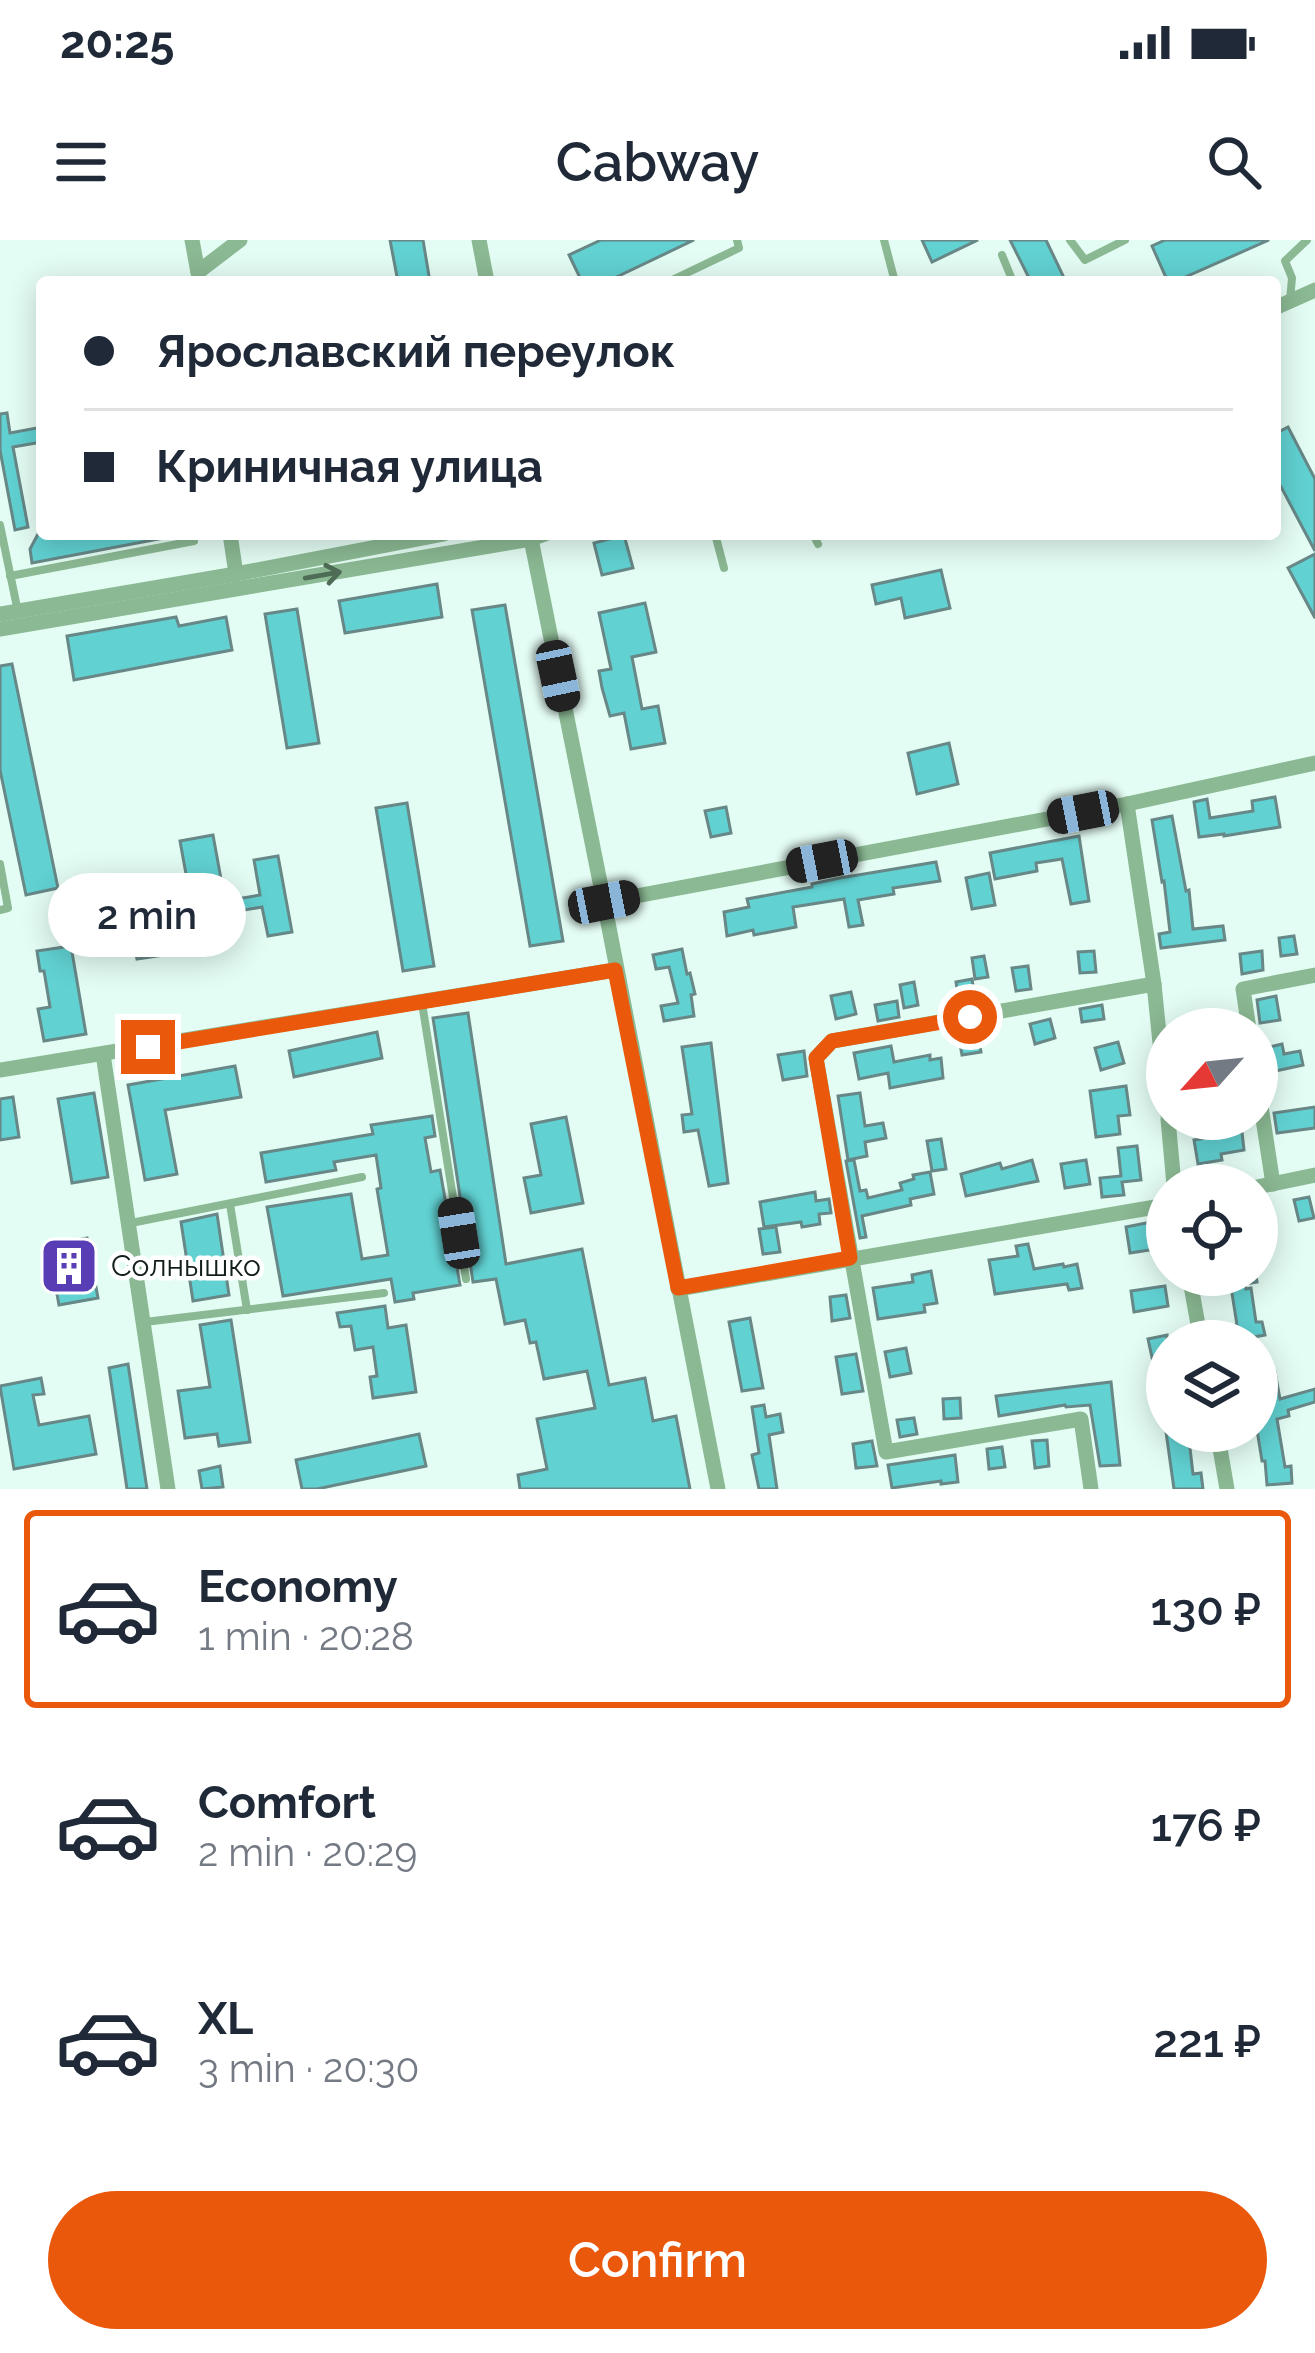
<!DOCTYPE html>
<meta charset="utf-8">
<style>
:root{--surface:#fff;--page:#f6f6f7;--text:#1f2937;--muted:#747a83;--line:#e0e1e3;--accent:#ea580c}
body{margin:0;font-family:Raleway,sans-serif;background:var(--page);color:var(--text);height:100vh;display:flex;flex-direction:column;font-size:45px;white-space:nowrap}
*{box-sizing:border-box;margin:0}
p{font-size:39px;color:var(--muted)}
.icon{flex:none;width:66px;height:66px;fill:none;stroke:currentColor;stroke-width:2;stroke-linecap:round;stroke-linejoin:round}
.map{position:relative;height:1249px;overflow:hidden}
.panel{display:flex;flex-direction:column;background:var(--surface);flex:1}
.panel>*{flex:none}
.top-card{position:absolute;left:36px;top:36px;width:1245px;height:264px;border-radius:12px;box-shadow:0 6px 30px #0003;display:grid;align-content:center;height:264px;padding:0 48px;background:var(--surface)}
.needle{width:78px;rotate:243deg}
.buttons{position:absolute;left:1146px;top:768px;display:grid;gap:24px}
.buttons a{display:grid;place-items:center;width:132px;height:132px;border-radius:50%;background:var(--surface);box-shadow:0 6px 30px #0003;font-size:60px}
.end{position:absolute;width:54px;height:54px;margin:-27px;border:15px solid #ea580c;background:#fff;box-shadow:0 0 0 6px #fff}
.from{border-radius:50%}
.bubble{position:absolute;height:84px;border-radius:42px;background:var(--surface);box-shadow:0 6px 30px #0003;font-size:39px;font-weight:600;line-height:84px;text-align:center}
.car{position:absolute;width:36px;height:72px;margin:-36px -18px;border-radius:15px;box-shadow:0 0 9px 3px #0007;background:linear-gradient(#222 24%,#8ab4d8 0 40%,#222 0 76%,#8ab4d8 0 86%,#222 0)}
.top-card b{display:flex;align-items:center;gap:42px;height:114px;font-size:45px}
.top-card b+b{border-top:3px solid var(--line)}
.top-card i{width:30px;height:30px;background:var(--text)}
ul{padding:21px 0 0;list-style:none}
li{display:flex;align-items:center;gap:36px;height:198px;margin:0 24px 18px;padding:0 24px;border:6px solid transparent;border-radius:12px}
li div{flex:1}
li b{display:block;font-size:45px}
li em{font-style:normal;font-weight:600}
li.current{border-color:var(--accent)}
li>.icon{width:108px;height:108px;stroke-width:1.5}
.cta{display:flex;gap:24px;margin-top:auto;padding:24px 48px}
.cta a{flex:1;height:138px;border-radius:72px;background:var(--accent);color:#fff;font-size:48px;font-weight:600;line-height:138px;text-align:center}
.status{display:flex;justify-content:space-between;align-items:center;height:84px;padding:0 60px;background:var(--surface);direction:ltr}
.status svg{height:33px;fill:currentColor}
header{display:flex;justify-content:space-between;align-items:center;height:156px;padding:0 48px;background:var(--surface);font-size:54px;font-weight:600}
.map>svg:first-child{display:block}
.building{fill:#61d1d2;stroke:#678887;stroke-width:3}
.lines{fill:none;stroke-linecap:round;stroke-linejoin:round}
.lane{stroke:#8bb993;stroke-width:8}
.street{stroke:#8bb993;stroke-width:15}
.oneway{stroke:#4e6c56}
.route{stroke:#ea580c;stroke-width:15}
.labels{text-anchor:middle;stroke-width:9;stroke-linejoin:round;paint-order:stroke}
.poi-label{font-size:30px;fill:#121e1a;stroke:#fff;text-anchor:start}
</style>
<div class="status"><b>20:25</b><svg viewBox="0 0 49 12"><path d="M0 12V9h3v3zM5 12V6h3v6zM10 12V3h3v9zM15 12V0h3v12zM26 1h20v11H26zM47 4h2v5h-2z"/></svg></div>
<header><svg class="icon" aria-label="menu" viewBox="0 0 24 24"><path d="M4 6h16M4 12h16M4 18h16"/></svg>Cabway<svg class="icon" aria-label="search" viewBox="0 0 24 24"><circle cx="10" cy="10" r="6"/><path d="M15 15l6 6"/></svg></header>
<div class="map">
<svg width="1315" height="1249" viewBox="0 0 1315 1249">
<rect width="100%" height="100%" fill="#e4fdf4"/>
<!-- building -->
<g class="building">
<polygon points="390,0 423,0 430,42 398,42"/>
<polygon points="601,0 694,0 606,42 582,42 569,15"/>
<polygon points="922,0 978,0 932,22"/>
<polygon points="1010,0 1046,0 1066,42 1031,42"/>
<polygon points="1165,0 1269,0 1174,42 1168,42 1152,6"/>
<polygon points="7,173 10,193 42,187 42,202 13,207 28,287 15,290 0,210 0,174"/>
<polygon points="1288,187 1315,239 1315,311 1279,243 1275,245 1275,194"/>
<polygon points="38,294 169,294 169,297 32,323 30,309"/>
<polygon points="624,295 633,328 602,335 594,303"/>
<polygon points="1315,314 1315,378 1288,328"/>
<polygon points="941,330 950,368 905,378 901,358 876,364 872,345"/>
<polygon points="437,344 442,377 345,393 339,361"/>
<polygon points="645,363 656,412 632,417 642,469 658,466 665,503 631,509 624,473 610,476 602,448 599,431 611,429 599,373"/>
<polygon points="505,365 563,701 530,706 472,370"/>
<polygon points="297,369 319,503 287,508 265,374"/>
<polygon points="176,377 179,386 226,377 232,410 74,440 67,396"/>
<polygon points="12,424 58,648 26,655 0,530 0,426"/>
<polygon points="949,503 958,544 917,554 908,513"/>
<polygon points="1275,557 1280,587 1224,596 1224,594 1199,597 1194,562 1207,559 1210,578 1253,571 1252,561"/>
<polygon points="407,563 434,726 403,731 376,568"/>
<polygon points="726,567 731,593 711,597 705,571"/>
<polygon points="1172,576 1186,651 1189,650 1193,689 1223,686 1225,700 1161,708 1159,694 1170,692 1164,641 1162,642 1152,580"/>
<polygon points="213,595 225,661 260,655 254,620 278,616 292,692 268,696 262,667 227,673 233,702 199,708 194,679 159,686 164,715 137,719 123,644 150,639 157,673 192,667 180,601"/>
<polygon points="1079,596 1089,661 1071,664 1062,619 1036,623 1037,631 995,639 990,613"/>
<polygon points="936,622 940,641 893,648 894,654 858,660 863,685 849,687 844,659 793,667 796,687 754,695 753,690 727,696 724,672 749,667 747,659 812,647 812,644 840,638"/>
<polygon points="989,633 995,665 972,669 966,638"/>
<polygon points="1294,696 1297,714 1281,716 1279,698"/>
<polygon points="71,706 86,794 44,801 38,769 50,767 44,731 40,731 37,711"/>
<polygon points="682,709 687,734 690,733 695,754 691,755 694,776 664,781 661,766 678,763 669,727 656,729 653,715"/>
<polygon points="1094,711 1096,732 1080,733 1078,712"/>
<polygon points="1262,711 1263,730 1242,734 1240,714"/>
<polygon points="984,716 988,737 975,739 972,718"/>
<polygon points="1028,726 1031,749 1016,751 1012,728"/>
<polygon points="972,739 975,758 959,761 956,742"/>
<polygon points="914,742 918,765 904,768 900,745"/>
<polygon points="851,752 856,774 836,779 831,756"/>
<polygon points="1276,756 1280,780 1260,783 1257,760"/>
<polygon points="897,761 899,777 878,781 875,765"/>
<polygon points="1102,765 1104,779 1082,782 1080,769"/>
<polygon points="468,773 506,1024 582,1009 609,1145 645,1138 653,1181 676,1176 690,1249 520,1249 518,1235 547,1229 537,1179 595,1168 587,1131 544,1139 536,1102 530,1103 525,1080 505,1084 496,1039 473,1042 433,778"/>
<polygon points="1050,779 1055,798 1035,804 1030,784"/>
<polygon points="977,790 981,812 962,815 958,793"/>
<polygon points="377,792 382,818 294,837 289,811"/>
<polygon points="1118,802 1124,823 1101,830 1095,808"/>
<polygon points="711,803 728,943 709,946 698,890 684,892 682,875 692,874 682,807"/>
<polygon points="1282,804 1284,814 1300,811 1303,825 1271,832 1270,826 1265,827 1261,809"/>
<polygon points="891,806 894,822 930,815 930,820 941,818 943,838 890,848 888,833 859,839 854,813"/>
<polygon points="804,811 807,836 783,840 778,815"/>
<polygon points="235,826 241,857 165,870 177,934 145,940 128,845"/>
<polygon points="1126,846 1130,875 1118,876 1120,894 1096,897 1090,851"/>
<polygon points="94,853 108,937 72,943 58,859"/>
<polygon points="860,853 865,886 883,883 886,898 865,902 867,916 848,920 838,856"/>
<polygon points="13,857 19,897 0,900 0,859"/>
<polygon points="1315,867 1315,888 1277,893 1274,873"/>
<polygon points="432,876 435,896 425,898 431,932 440,930 460,1045 413,1053 414,1059 395,1062 391,1039 283,1056 267,967 351,954 362,1019 388,1015 377,949 381,948 376,915 334,922 336,930 266,942 261,913 373,894 371,885"/>
<polygon points="566,877 583,963 531,973 524,938 541,935 531,884"/>
<polygon points="1242,892 1244,910 1221,914 1222,920 1198,924 1194,900"/>
<polygon points="941,899 946,929 932,931 927,901"/>
<polygon points="1137,906 1141,940 1122,942 1124,955 1102,957 1100,938 1121,936 1118,908"/>
<polygon points="854,920 860,951 866,950 868,958 902,950 900,943 914,939 913,935 930,932 934,954 910,959 911,965 862,976 866,997 860,998 846,921"/>
<polygon points="1032,920 1038,941 966,956 961,934 1000,923 1002,929"/>
<polygon points="1086,920 1090,944 1065,948 1061,924"/>
<polygon points="815,952 816,961 829,959 831,973 819,974 820,984 802,987 801,982 764,987 760,962"/>
<polygon points="1309,957 1314,978 1299,981 1294,960"/>
<polygon points="1271,965 1276,990 1262,993 1257,968"/>
<polygon points="217,974 229,1055 193,1061 181,982"/>
<polygon points="1151,982 1156,1009 1130,1013 1126,987"/>
<polygon points="776,987 780,1012 763,1014 759,989"/>
<polygon points="87,998 98,1058 59,1065 48,1005"/>
<polygon points="1028,1004 1034,1029 1063,1024 1064,1027 1077,1024 1082,1048 1069,1050 1067,1044 995,1054 989,1020 1018,1016 1016,1006"/>
<polygon points="931,1031 937,1063 924,1065 925,1072 878,1079 873,1048 913,1042 912,1035"/>
<polygon points="1218,1035 1256,1035 1257,1042 1245,1044 1246,1049 1251,1048 1256,1082 1262,1082 1265,1095 1254,1097 1255,1101 1233,1101 1231,1086 1237,1085 1231,1047 1220,1048"/>
<polygon points="1165,1046 1168,1066 1134,1072 1131,1051"/>
<polygon points="846,1055 850,1078 832,1081 830,1057"/>
<polygon points="385,1066 388,1088 406,1085 416,1152 373,1158 370,1137 377,1136 373,1107 355,1110 351,1086 340,1087 337,1073"/>
<polygon points="750,1078 763,1148 742,1151 729,1082"/>
<polygon points="231,1080 250,1202 219,1206 217,1194 185,1198 178,1151 210,1147 200,1085"/>
<polygon points="1167,1095 1167,1158 1161,1159 1148,1099"/>
<polygon points="906,1108 911,1133 890,1137 885,1112"/>
<polygon points="856,1114 863,1151 842,1154 836,1117"/>
<polygon points="128,1124 147,1249 127,1249 109,1128"/>
<polygon points="1275,1132 1280,1159 1315,1149 1315,1162 1288,1170 1289,1176 1277,1179 1285,1227 1291,1226 1292,1243 1267,1245 1265,1221 1262,1221 1257,1190 1257,1136"/>
<polygon points="41,1138 44,1154 33,1155 39,1185 89,1176 96,1214 14,1229 0,1146"/>
<polygon points="1111,1142 1120,1225 1100,1226 1090,1165 1066,1167 1065,1165 999,1176 996,1156"/>
<polygon points="960,1158 961,1178 944,1179 943,1159"/>
<polygon points="764,1165 766,1177 780,1174 783,1192 769,1195 777,1249 759,1249 752,1215 759,1213 752,1167"/>
<polygon points="914,1178 917,1194 900,1197 897,1180"/>
<polygon points="1188,1191 1193,1234 1201,1233 1203,1249 1174,1249 1166,1192"/>
<polygon points="419,1194 426,1226 317,1249 302,1249 296,1220"/>
<polygon points="1047,1200 1049,1226 1035,1228 1032,1201"/>
<polygon points="872,1201 877,1226 856,1228 853,1204"/>
<polygon points="1002,1207 1005,1227 989,1229 987,1209"/>
<polygon points="955,1215 958,1242 941,1244 941,1241 892,1248 888,1225"/>
<polygon points="220,1226 223,1247 202,1249 199,1231"/>
</g>
<g class="lines">
<!-- lane -->
<g class="lane">
<polyline points="884,0 895,42"/>
<polyline points="1070,0 1085,20 1125,0"/>
<polyline points="1002,15 1013,42"/>
<polyline points="668,42 739,8 737,0"/>
<polyline points="1290,60 1292,38 1285,21 1307,0"/>
<polyline points="0,285 18,372"/>
<polyline points="715,294 724,328"/>
<polyline points="813,294 818,304"/>
<polyline points="10,336 194,301"/>
<polyline points="0,624 8,668 0,670"/>
<polyline points="422,763 466,1039"/>
<polyline points="230,964 247,1070"/>
<polyline points="131,983 362,937"/>
<polyline points="145,1082 384,1053"/>
</g>
<!-- street -->
<g class="street">
<polyline points="192,0 199,38"/>
<polyline points="479,0 487,42"/>
<polyline points="198,32 240,0"/>
<polyline points="1275,68 1315,50"/>
<polyline points="230,294 236,334"/>
<polyline points="530,294 604,662 718,1249"/>
<polyline points="0,374 236,334 444,294"/>
<polyline points="0,389 531,299 545,294"/>
<polyline points="1127,564 1154,744 1167,872"/>
<polyline points="604,662 1127,564 1315,523"/>
<polyline points="1249,789 1243,749 1315,735"/>
<polyline points="103,814 168,1249"/>
<polyline points="0,830 615,730"/>
<polyline points="1257,840 1273,944"/>
<polyline points="1168,879 1174,945"/>
<polyline points="1257,947 1315,935"/>
<polyline points="1189,1035 1201,1101"/>
<polyline points="678,1049 1167,965"/>
<polyline points="1217,1191 1227,1249"/>
<polyline points="1091,1249 1081,1179 886,1212 816,818 832,801 1154,744"/>
</g>
</g>
<!-- one-way arrows -->
<defs><path id="oneway-shaft" d="M-6 0H5M1.5-3L5.5 0L1.5 3" fill="none" stroke-width="1.6" stroke-linecap="round" stroke-linejoin="round" transform="scale(3)"/></defs>
<use class="oneway" href="#oneway-shaft" transform="translate(323 335) rotate(-10)"/>
<g class="lines">
<!-- route -->
<polyline class="route" points="148,807 615,730 678,1048 850,1018 816,818 832,801 970,777"/>
</g>
<!-- icons -->
<defs>
<symbol id="building-square" viewBox="-11 -11 22 22"><rect x="-9" y="-9" width="18" height="18" rx="4" fill="#583db5" stroke="#fff"/><path d="M-4-6H4V6H1V3H-1V6H-4ZM-2.5-4.3h1.7v1.8h-1.7ZM.8-4.3h1.7v1.8H.8ZM-2.5-1h1.7V.8h-1.7ZM.8-1h1.7V.8H.8Z" fill="#fff"/></symbol>
</defs>
<g fill-rule="evenodd">
<use href="#building-square" x="36" y="993" width="66" height="66"/>
</g>
<g class="labels">
<!-- poi labels -->
<g class="poi-label">
<text x="111" y="1036">Солнышко</text>
</g>
</g>
</svg>
<div class="buttons">
<a><svg class="needle" viewBox="-14 -14 28 28"><path d="M0-13l5 13h-10z" fill="#e53935"/><path d="M0 13l5-13h-10z" fill="#747a83"/></svg></a>
<a><svg class="icon" aria-label="locate" viewBox="0 0 24 24"><circle cx="12" cy="12" r="6"/><path d="M12 2v4M12 18v4M2 12h4M18 12h4"/></svg></a>
<a><svg class="icon" aria-label="layers" viewBox="0 0 24 24"><path d="M12 4l9 5-9 5-9-5zM3 14l9 5 9-5"/></svg></a>
</div>
<i class="end from" style="left:970px;top:777px"></i>
<i class="end" style="left:148px;top:807px"></i>
<div class="bubble" style="left:48px;top:633px;width:198px">2 min</div>
<i class="car" style="left:558px;top:436px;rotate:168deg"></i>
<i class="car" style="left:1083px;top:572px;rotate:259deg"></i>
<i class="car" style="left:822px;top:621px;rotate:259deg"></i>
<i class="car" style="left:604px;top:662px;rotate:79deg"></i>
<i class="car" style="left:459px;top:993px;rotate:351deg"></i>
<div class="top-card">
<b><i class="from"></i>Ярославский переулок</b>
<b><i></i>Криничная улица</b>
</div>
</div>
<section class="panel">
<ul>
<li class="current"><svg class="icon" aria-label="car" viewBox="0 0 24 24"><path d="M5 17H2v-5l4-1 3-4h7l3 4 3 1v5h-3M9 17h6M6 11h13"/><circle cx="7" cy="17" r="2"/><circle cx="17" cy="17" r="2"/></svg><div><b>Economy</b><p>1 min · 20:28</p></div><em>130 ₽</em></li>
<li><svg class="icon" aria-label="car" viewBox="0 0 24 24"><path d="M5 17H2v-5l4-1 3-4h7l3 4 3 1v5h-3M9 17h6M6 11h13"/><circle cx="7" cy="17" r="2"/><circle cx="17" cy="17" r="2"/></svg><div><b>Comfort</b><p>2 min · 20:29</p></div><em>176 ₽</em></li>
<li><svg class="icon" aria-label="car" viewBox="0 0 24 24"><path d="M5 17H2v-5l4-1 3-4h7l3 4 3 1v5h-3M9 17h6M6 11h13"/><circle cx="7" cy="17" r="2"/><circle cx="17" cy="17" r="2"/></svg><div><b>XL</b><p>3 min · 20:30</p></div><em>221 ₽</em></li>
</ul>
<div class="cta"><a>Confirm</a></div>
</section>
